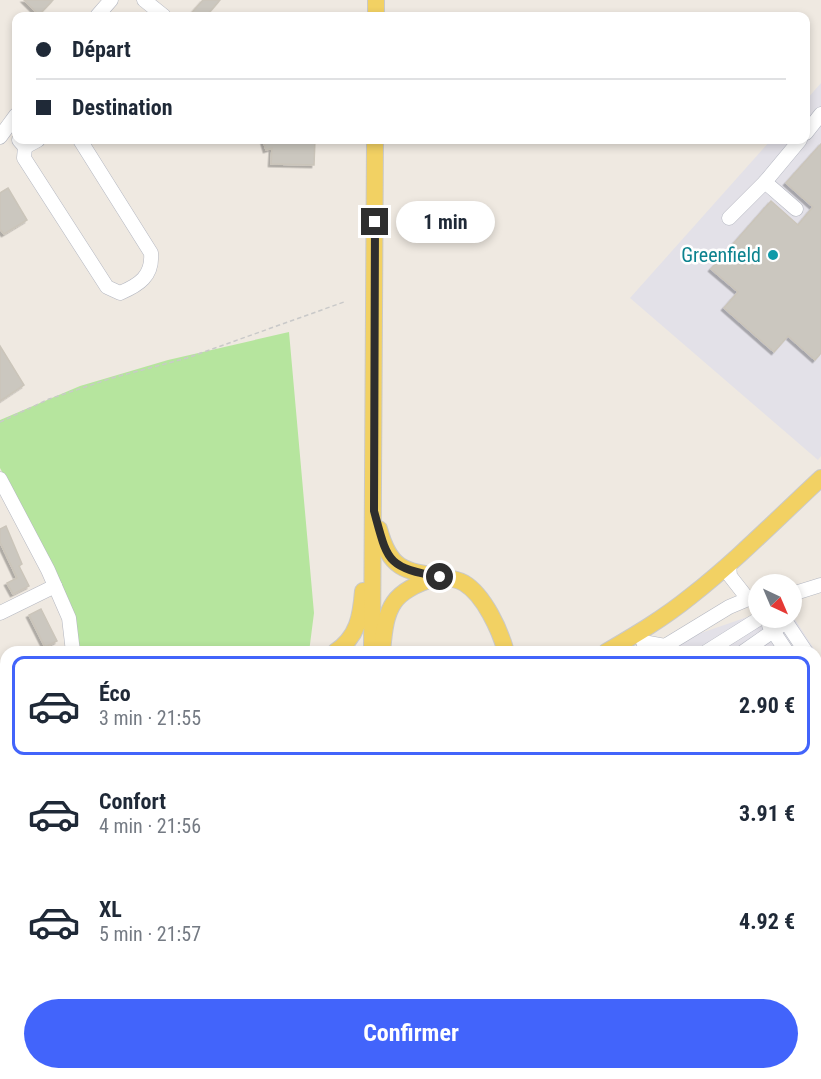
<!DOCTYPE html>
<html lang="fr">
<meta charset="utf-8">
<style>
:root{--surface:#fff;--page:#f2f2f3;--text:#1f2937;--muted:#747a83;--line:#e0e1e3;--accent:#4264fb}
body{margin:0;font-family:"Roboto Condensed",sans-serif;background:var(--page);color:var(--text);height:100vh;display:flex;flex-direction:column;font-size:22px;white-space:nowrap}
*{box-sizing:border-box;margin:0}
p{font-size:20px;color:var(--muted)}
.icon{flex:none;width:33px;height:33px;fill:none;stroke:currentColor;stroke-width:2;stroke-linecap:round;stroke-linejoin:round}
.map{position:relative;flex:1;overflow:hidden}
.details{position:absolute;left:0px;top:646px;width:822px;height:434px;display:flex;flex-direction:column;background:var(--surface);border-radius:18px 18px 0 0;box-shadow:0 3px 9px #0003}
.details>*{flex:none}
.banner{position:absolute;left:12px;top:12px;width:798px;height:132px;border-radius:12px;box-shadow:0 3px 9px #0003;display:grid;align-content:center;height:132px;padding:0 24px;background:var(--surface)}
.needle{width:39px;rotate:136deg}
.controls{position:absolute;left:748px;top:574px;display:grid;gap:12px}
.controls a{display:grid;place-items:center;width:54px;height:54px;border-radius:50%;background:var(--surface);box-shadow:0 3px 9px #0003;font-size:30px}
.end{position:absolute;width:27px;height:27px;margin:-14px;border:8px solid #2e2e2e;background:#fff;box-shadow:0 0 0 3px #fff}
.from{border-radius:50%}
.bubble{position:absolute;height:42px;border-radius:21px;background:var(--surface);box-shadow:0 3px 9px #0003;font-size:20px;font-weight:700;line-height:42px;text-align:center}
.banner b{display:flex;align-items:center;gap:21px;height:57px;font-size:22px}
.banner b+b{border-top:2px solid var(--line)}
.banner i{width:15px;height:15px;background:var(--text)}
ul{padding:10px 0 0;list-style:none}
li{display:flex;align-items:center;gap:18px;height:99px;margin:0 12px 9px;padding:0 12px;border:3px solid transparent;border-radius:12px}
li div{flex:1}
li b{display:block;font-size:22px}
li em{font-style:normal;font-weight:700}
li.selected{border-color:var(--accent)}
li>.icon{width:54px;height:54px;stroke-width:1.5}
.cta{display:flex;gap:12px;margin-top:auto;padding:12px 24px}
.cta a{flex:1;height:69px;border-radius:36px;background:var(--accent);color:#fff;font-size:24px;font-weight:700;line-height:69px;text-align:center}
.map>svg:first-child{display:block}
.industrial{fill:#e3e1e8}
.green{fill:#b6e59e}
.building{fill:#cbc7bf;stroke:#cbc5ba;stroke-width:1.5;filter:url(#shadow)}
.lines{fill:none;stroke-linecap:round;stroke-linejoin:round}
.minor-casing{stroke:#b4b7c1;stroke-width:15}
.major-casing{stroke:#c9c9c9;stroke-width:18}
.path{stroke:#c9c9c9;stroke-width:1.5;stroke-dasharray:4.5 3;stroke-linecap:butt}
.minor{stroke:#fff;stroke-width:14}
.major{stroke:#f2d163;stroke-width:16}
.route{stroke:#2e2e2e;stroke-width:8}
.culture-dot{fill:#0f9aa8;stroke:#fff;stroke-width:2}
.labels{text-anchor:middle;stroke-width:5;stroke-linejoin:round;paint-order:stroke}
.culture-label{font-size:20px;fill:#0d838f;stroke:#fff;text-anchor:end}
</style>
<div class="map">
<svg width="821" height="1079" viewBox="0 0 821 1079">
<defs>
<filter id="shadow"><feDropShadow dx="-2.5" dy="2.5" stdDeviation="0" flood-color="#0004"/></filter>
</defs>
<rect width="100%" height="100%" fill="#efe9e1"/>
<!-- industrial -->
<g class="industrial">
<polygon points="821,83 821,456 818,460 630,298 771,140 806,140 806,100"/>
<polygon points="759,613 759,618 792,618 792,615 816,652 646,652"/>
<polygon points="816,653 821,660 821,922 816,922"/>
<polygon points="6,980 6,1074 288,1074 278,1079 0,1079 0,984"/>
</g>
<!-- green -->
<polygon class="green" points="289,332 314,613 309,652 81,652 70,602 0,468 0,420 80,386 168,360"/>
<!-- building -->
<g class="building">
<polygon points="24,0 53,0 39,15"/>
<polygon points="203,0 220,0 208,14 206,13 202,16 189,16"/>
<polygon points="263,140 315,140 314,165 271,164 272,148 266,150"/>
<polygon points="821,144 821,353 815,360 788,336 774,352 724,308 738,292 711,269 771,201 798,225 813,207 786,183"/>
<polygon points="8,188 27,220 4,234 0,229 0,193"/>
<polygon points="0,346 24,385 0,401"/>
<polygon points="6,526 22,564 19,566 29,586 13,594 7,583 17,578 0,542 0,529"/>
<polygon points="41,609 57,641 45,647 29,615"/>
</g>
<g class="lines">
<defs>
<g id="minor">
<polyline points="144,0 164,16"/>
<polyline points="97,16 111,0"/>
<polyline points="806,133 821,114"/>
<polyline points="0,137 16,115"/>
<path d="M 19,140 L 25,147 L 24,158 L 107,287 L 120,293 C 139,285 153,276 151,253 L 80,140"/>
<polyline points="25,147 38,140"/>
<polyline points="765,182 796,209"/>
<polyline points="729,218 765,182 800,140"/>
<polyline points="0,479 48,570 69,618 73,652"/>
<polyline points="729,564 730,576 748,599 759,600"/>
<polyline points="792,594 821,585"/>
<polyline points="0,613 55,586"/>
<polyline points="769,625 787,652"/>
<polyline points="643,642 665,646 729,607 748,599"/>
<polyline points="706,652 760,618"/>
<polyline points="743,652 786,622 806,652"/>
<polyline points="816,668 821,676"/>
<polyline points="816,697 821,704"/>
<polyline points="816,733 821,740"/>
<polyline points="0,757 6,753"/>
<polyline points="816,763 821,770"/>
<polyline points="486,1074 486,1079"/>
<polyline points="589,1074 590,1079"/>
</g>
<g id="major">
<polyline points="376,16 376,0"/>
<path d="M 379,529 C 390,569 403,571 442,577 C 449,578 457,579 464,583 C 484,595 500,630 506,652"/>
<path d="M 335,652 C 358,637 361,616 363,591"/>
<polyline points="372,652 375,140"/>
<path d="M 382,652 C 386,605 391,592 438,577"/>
<path d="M 606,652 C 635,635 664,618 691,596 C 737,560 778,518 821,478"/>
<polyline points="0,968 6,965"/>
<polyline points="380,1074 381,1079"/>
</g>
</defs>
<!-- minor casing -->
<use href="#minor" class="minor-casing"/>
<!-- major casing -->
<use href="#major" class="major-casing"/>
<!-- path -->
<g class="path">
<polyline points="0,422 49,399 112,378 187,358 344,302"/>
<polyline points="816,955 821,956"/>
</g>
<!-- minor -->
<use href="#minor" class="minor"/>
<!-- major -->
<use href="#major" class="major"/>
</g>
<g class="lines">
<!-- route -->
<path class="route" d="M 375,222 L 374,511 C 388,562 386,567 440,577"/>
</g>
<!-- markers -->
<circle class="culture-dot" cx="773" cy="255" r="6"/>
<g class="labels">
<!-- culture labels -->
<g class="culture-label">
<text x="761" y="262">Greenfield</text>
</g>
</g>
</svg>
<div class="controls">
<a><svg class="needle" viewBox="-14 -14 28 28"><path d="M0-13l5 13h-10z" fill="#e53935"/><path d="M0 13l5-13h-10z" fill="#747a83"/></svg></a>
</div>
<i class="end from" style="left:440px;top:577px"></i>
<i class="end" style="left:375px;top:222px"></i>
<div class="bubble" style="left:396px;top:201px;width:99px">1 min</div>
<div class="banner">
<b><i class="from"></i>Départ</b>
<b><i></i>Destination</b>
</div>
<section class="details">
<ul>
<li class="selected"><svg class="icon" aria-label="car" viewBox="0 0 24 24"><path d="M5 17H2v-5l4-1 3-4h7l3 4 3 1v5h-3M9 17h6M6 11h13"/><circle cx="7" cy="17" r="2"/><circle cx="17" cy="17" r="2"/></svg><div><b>Éco</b><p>3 min · 21:55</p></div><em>2.90 €</em></li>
<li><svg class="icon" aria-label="car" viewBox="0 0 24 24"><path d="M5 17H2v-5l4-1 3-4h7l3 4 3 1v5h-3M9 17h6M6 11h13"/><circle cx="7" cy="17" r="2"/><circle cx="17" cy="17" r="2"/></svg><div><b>Confort</b><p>4 min · 21:56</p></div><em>3.91 €</em></li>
<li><svg class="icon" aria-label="car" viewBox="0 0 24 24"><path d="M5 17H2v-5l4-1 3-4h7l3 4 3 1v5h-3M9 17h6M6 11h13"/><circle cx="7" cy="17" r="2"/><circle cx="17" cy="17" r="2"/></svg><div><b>XL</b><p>5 min · 21:57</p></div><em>4.92 €</em></li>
</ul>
<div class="cta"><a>Confirmer</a></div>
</section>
</div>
